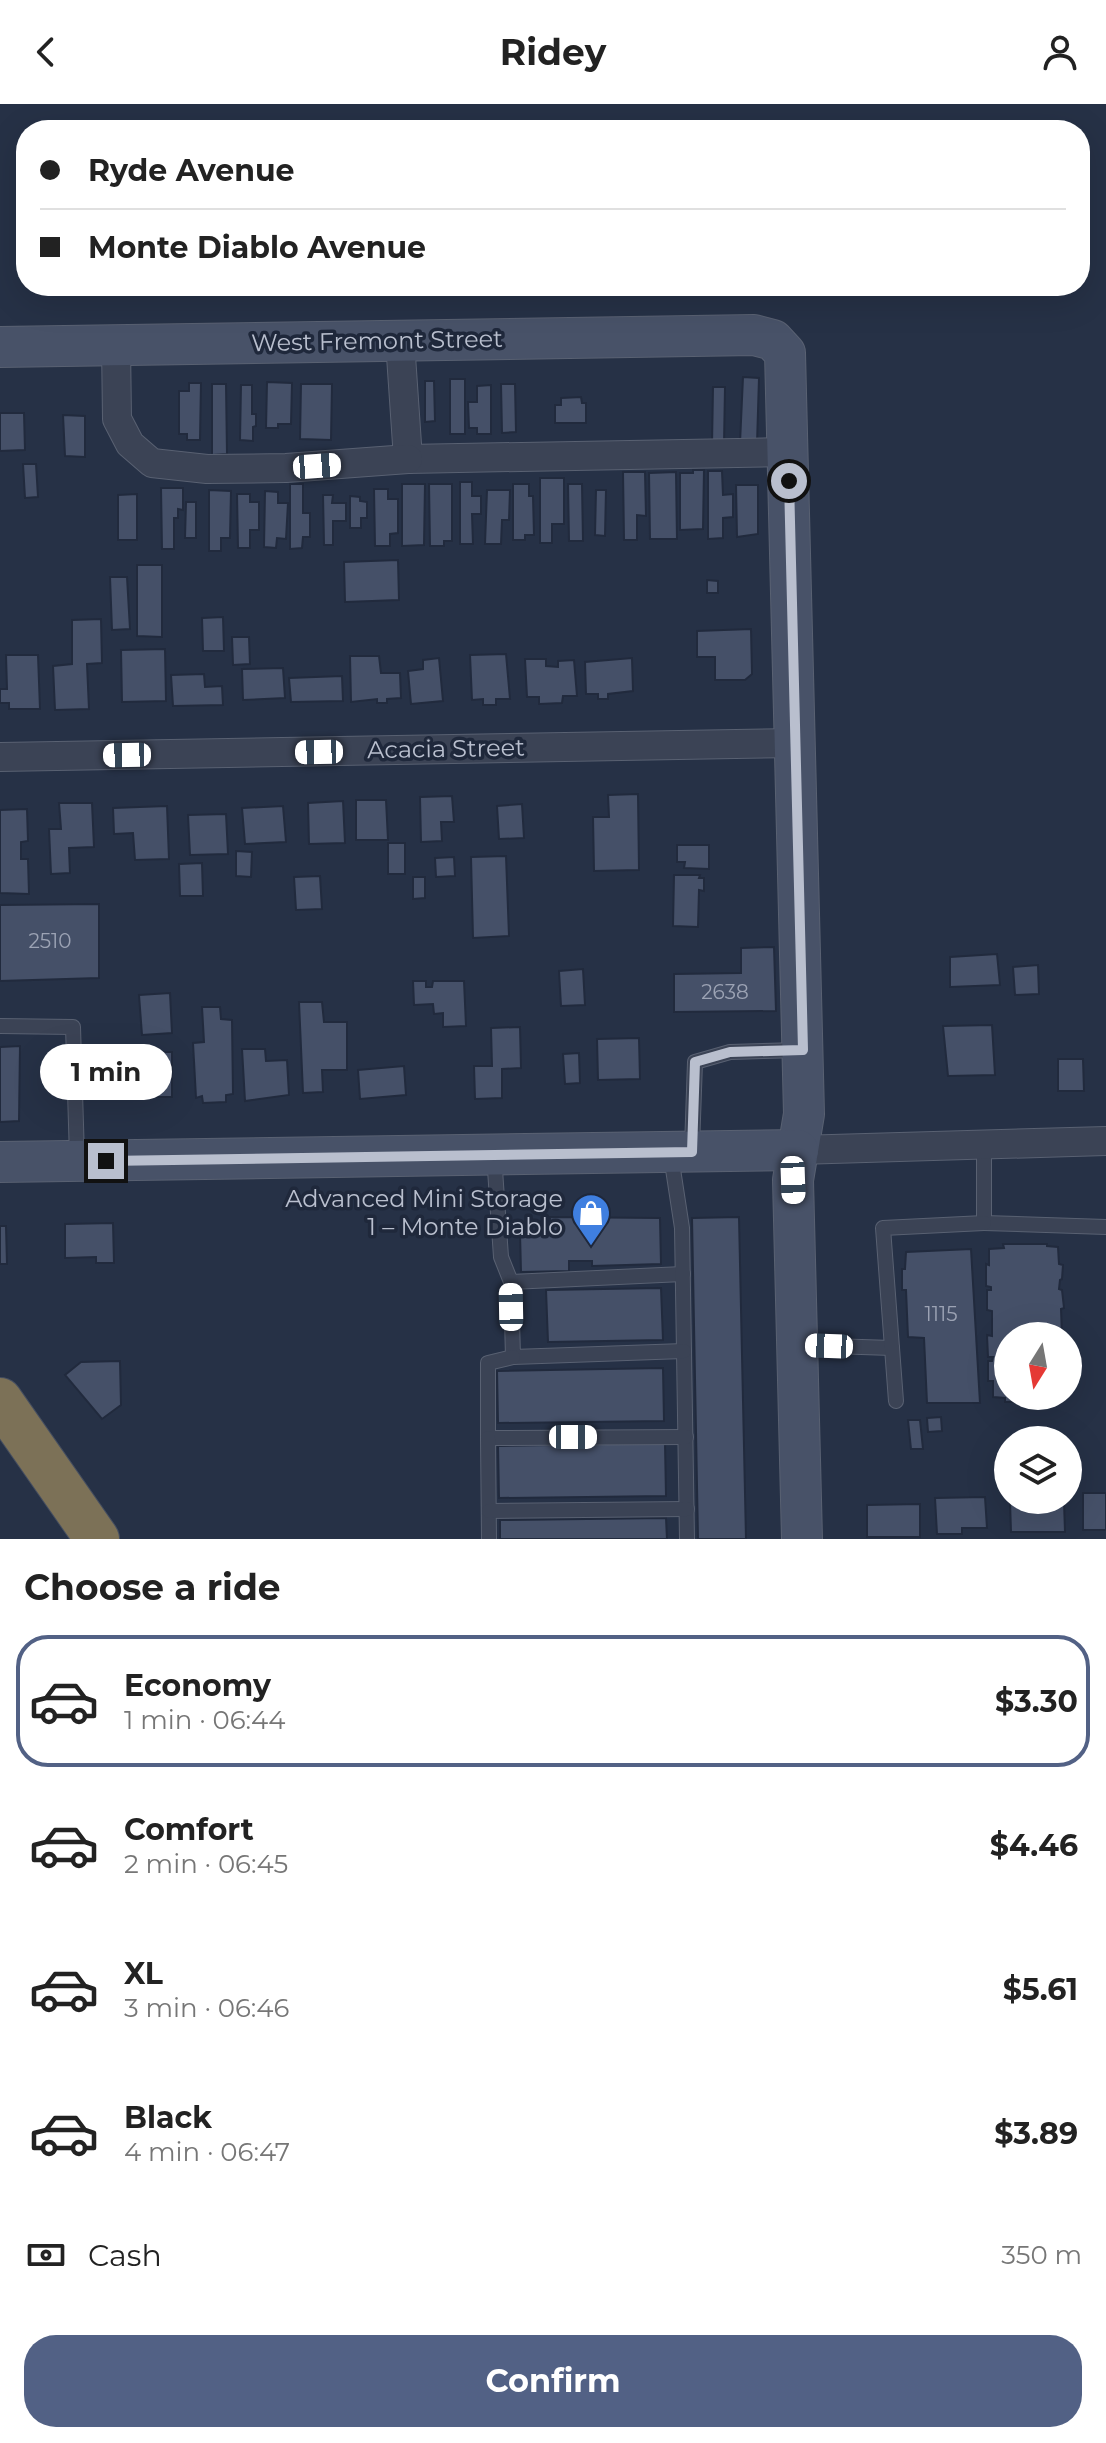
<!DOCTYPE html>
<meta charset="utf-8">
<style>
:root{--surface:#fff;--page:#f2f2f2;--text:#222;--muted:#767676;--line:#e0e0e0;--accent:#526185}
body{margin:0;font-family:Montserrat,sans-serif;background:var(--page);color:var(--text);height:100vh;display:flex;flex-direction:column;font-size:30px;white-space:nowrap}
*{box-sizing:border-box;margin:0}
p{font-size:26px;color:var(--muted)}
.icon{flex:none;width:44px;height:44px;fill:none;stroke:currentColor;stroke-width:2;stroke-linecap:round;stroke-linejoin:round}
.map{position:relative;height:1435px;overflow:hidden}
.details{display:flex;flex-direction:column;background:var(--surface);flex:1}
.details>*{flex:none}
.top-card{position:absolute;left:16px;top:16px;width:1074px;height:176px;border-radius:32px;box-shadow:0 8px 32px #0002;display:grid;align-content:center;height:176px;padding:0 24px;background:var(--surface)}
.needle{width:52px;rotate:191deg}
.controls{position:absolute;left:994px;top:1218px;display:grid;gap:16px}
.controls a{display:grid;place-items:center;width:88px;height:88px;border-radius:50%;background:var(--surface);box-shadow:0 8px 32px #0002;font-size:40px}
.end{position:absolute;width:36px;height:36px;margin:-18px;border:10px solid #b9bfce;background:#111;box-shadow:0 0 0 4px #111}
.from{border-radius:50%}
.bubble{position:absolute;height:56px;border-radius:28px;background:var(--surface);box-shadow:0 8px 32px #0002;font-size:26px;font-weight:700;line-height:56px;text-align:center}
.car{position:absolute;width:24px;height:48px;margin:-24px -12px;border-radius:10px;box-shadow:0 0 6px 2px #0007;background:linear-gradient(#fff 24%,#345 0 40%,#fff 0 76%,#345 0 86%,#fff 0)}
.top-card b{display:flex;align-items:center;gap:28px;height:76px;font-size:30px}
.top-card b+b{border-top:2px solid var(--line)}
.top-card i{width:20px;height:20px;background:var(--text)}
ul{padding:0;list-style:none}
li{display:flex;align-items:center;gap:24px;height:132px;margin:0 16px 12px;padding:0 8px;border:4px solid transparent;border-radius:32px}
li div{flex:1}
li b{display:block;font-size:30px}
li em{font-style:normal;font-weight:700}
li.selected{border-color:var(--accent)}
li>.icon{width:72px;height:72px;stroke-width:1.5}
h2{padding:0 24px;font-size:36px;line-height:96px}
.pay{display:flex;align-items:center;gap:20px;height:88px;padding:0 24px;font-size:30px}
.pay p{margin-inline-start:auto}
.primary-button{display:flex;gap:16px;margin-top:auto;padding:16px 24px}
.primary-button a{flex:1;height:92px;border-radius:32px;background:var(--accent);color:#fff;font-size:32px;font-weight:700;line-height:92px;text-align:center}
header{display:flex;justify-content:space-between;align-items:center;height:104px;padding:0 24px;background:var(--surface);font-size:36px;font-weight:700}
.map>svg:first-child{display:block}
.building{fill:#455068;stroke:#212a3d;stroke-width:2}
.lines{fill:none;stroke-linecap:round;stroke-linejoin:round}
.lane-casing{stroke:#596172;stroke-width:16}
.street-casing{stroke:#596172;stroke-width:30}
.secondary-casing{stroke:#596172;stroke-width:42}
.highway-casing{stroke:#454e60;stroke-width:46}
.lane{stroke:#3b4355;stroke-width:14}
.street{stroke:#3b4355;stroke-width:28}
.secondary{stroke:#485268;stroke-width:40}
.highway{stroke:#7c7157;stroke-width:44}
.route{stroke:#b9bfce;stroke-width:10}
.labels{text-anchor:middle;stroke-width:7;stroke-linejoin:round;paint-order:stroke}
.number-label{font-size:20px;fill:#9ca3b4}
.street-label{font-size:24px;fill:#b9bfce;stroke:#1f283b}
.poi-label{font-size:24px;fill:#b9bfce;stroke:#1f283b;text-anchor:end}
</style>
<header><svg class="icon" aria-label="back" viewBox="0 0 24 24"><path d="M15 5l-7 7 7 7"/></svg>Ridey<svg class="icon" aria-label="person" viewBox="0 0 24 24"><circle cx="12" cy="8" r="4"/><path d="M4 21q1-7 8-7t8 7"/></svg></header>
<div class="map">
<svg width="1106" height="1435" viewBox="0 0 1106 1435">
<rect width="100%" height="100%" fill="#263146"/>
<!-- building -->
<g class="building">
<polygon points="743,273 759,274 757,340 740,339"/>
<rect x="450" y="275" width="15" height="55"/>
<polygon points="425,277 434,277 435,317 425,318"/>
<polygon points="267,278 292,279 291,320 278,320 278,324 266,324"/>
<polygon points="189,279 201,279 200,336 187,336 187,330 179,330 179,287 189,287"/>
<polygon points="212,280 226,280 227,350 212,351"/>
<polygon points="301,280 332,280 331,336 300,335"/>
<polygon points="501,280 515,280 516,328 502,329"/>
<polygon points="241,281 252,281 252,310 256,310 256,322 253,323 253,337 240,336"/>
<polygon points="491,281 491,330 477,330 477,324 469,324 468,298 477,298 477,282"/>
<polygon points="713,283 725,283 724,341 712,341"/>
<polygon points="581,293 582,299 586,299 586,319 555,319 555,301 561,301 561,294"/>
<polygon points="0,309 24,309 25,346 0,347"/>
<polygon points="63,311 85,312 85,353 65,352"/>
<polygon points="23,360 36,360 38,393 25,394"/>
<polygon points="693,366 704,366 703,425 680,426 680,369 693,369"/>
<polygon points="708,367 722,367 723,391 733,390 733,413 723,414 723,434 708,435"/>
<polygon points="623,368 645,368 646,412 637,411 637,436 624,436"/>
<polygon points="676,368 677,435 650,435 649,369"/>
<polygon points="540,374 564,374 564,420 552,420 552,439 540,439"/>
<polygon points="460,378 472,378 472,392 481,392 481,410 472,410 473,440 460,440"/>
<polygon points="290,380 303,380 303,409 310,409 310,433 303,433 302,444 290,445"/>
<polygon points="402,380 425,380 424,441 402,442"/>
<polygon points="429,380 452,380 452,437 444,437 444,442 430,442"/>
<polygon points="513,380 529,380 529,392 533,392 534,431 525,431 525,436 513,436"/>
<polygon points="568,380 582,380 583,437 569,437"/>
<polygon points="736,381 758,381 758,430 737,433"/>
<polygon points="161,384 183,384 183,406 178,405 178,414 174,414 174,445 162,445"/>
<polygon points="374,385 388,385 388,395 398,395 398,429 390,430 390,442 375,442"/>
<polygon points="209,386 231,387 230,434 221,434 221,447 209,447"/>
<polygon points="487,386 510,386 509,416 502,416 501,440 485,440"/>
<polygon points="596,386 606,386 605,432 595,431"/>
<polygon points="265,387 278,388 278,399 288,399 286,435 277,434 276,444 264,443"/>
<polygon points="137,390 137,436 118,436 118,391"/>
<polygon points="237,390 250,390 250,398 259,398 259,426 250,426 250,444 238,444"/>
<polygon points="323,391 333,391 332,399 346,399 346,417 333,417 333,441 324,441"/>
<polygon points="350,392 360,393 360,397 367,398 367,414 361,414 361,424 350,424"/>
<polygon points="186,398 196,398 196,434 185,434"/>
<polygon points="398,456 399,496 345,498 344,458"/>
<polygon points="137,461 162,461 162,533 137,532"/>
<polygon points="110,473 127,473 130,525 112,526"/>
<polygon points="707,476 718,477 718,489 707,489"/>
<polygon points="223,513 224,547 203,547 202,514"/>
<polygon points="101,515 102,559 87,560 89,605 55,606 53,562 72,560 72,516"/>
<polygon points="751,525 752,570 745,576 715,576 715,553 697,553 697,527"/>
<polygon points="232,533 249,533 250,560 233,561"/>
<polygon points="165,545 166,597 122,598 121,546"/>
<polygon points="506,550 510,595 496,595 496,601 483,601 483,595 472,596 470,551"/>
<polygon points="6,551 38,551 40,605 9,605 9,599 0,599 0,585 7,585"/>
<polygon points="350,552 379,552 381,569 400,569 401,594 387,595 387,599 377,599 377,595 351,598"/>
<polygon points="439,554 443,597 411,600 408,567 423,565 423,556"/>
<polygon points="632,554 633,587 608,590 608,595 598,595 598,590 586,590 585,558"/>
<polygon points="525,555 546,555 546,562 558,563 558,557 574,556 577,592 563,592 562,599 539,600 539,593 527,593"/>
<polygon points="283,564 285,594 243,596 242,565"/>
<polygon points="204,570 205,583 222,582 223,601 173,602 171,571"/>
<polygon points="342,572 343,597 291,598 289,574"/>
<polygon points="638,690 639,766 594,767 593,713 609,713 608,691"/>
<polygon points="452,692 454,718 441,718 442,737 421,738 420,693"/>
<polygon points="356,696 386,696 388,736 356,736"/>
<polygon points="343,697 345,739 309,740 308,699"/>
<polygon points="59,699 92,699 94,743 69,744 70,769 51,770 49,725 61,725"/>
<polygon points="522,700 524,734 499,735 497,702"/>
<polygon points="167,702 169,755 135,756 133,729 114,730 113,704"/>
<polygon points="283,702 286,738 245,740 242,704"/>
<polygon points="27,705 28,737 21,738 21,755 28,755 29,790 0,789 0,706"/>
<polygon points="226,710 228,750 190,751 188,711"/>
<rect x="388" y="739" width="17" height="31"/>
<polygon points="677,741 709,741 709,765 684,764 685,758 677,758"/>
<polygon points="236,747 252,748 251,773 236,772"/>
<polygon points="506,752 509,832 473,834 471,753"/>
<polygon points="454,753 455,772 436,773 435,754"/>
<polygon points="202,759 203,792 180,792 179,760"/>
<polygon points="674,771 700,771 699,774 704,774 704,787 699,786 698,823 673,822"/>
<polygon points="320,772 322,805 296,806 294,773"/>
<polygon points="413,773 425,773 425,794 413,795"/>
<polygon points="99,800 99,874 0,877 0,801"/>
<polygon points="774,843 776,907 674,908 674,870 741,869 741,844"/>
<polygon points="997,850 1000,881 950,883 950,853"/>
<polygon points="1038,861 1039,890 1015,891 1013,863"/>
<polygon points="583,865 585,901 561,902 559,867"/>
<polygon points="413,877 426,877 426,883 432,883 433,877 464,877 466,922 443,923 443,909 434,910 433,900 414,901"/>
<polygon points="170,889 172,929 142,931 139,891"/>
<polygon points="299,898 322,898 324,918 347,918 347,966 322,966 323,988 303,989"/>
<polygon points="202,903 220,903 221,915 232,916 233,990 226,991 226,998 203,999 202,992 196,994 193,939 204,938"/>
<polygon points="992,921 995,971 948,972 943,922"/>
<polygon points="520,923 521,964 502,965 502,994 475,995 474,962 492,962 491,924"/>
<polygon points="639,934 640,975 598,976 597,935"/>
<polygon points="20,942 19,1017 0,1018 0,943"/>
<polygon points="242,945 265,945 266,957 287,956 289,991 245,997"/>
<polygon points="138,948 172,948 172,993 139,993"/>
<polygon points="579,949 580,979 565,980 563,950"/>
<polygon points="1058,955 1083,955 1084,987 1058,987"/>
<polygon points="404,962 406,991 360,995 358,966"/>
<polygon points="550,1113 660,1114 661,1160 592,1162 592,1157 569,1157 569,1167 521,1168 520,1129 550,1128"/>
<polygon points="739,1113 746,1435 698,1435 692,1114"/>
<polygon points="113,1119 114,1159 96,1159 96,1153 65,1154 65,1120"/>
<polygon points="0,1122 6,1122 7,1160 0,1160"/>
<polygon points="1003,1140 1047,1140 1047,1142 1058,1143 1059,1160 1063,1161 1062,1175 1060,1176 1059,1185 1062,1186 1064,1204 1061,1205 1062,1230 1066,1232 1008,1232 1008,1292 1063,1293 1048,1293 1048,1296 1005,1298 1005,1294 993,1293 993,1277 988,1277 988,1257 992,1257 993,1253 988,1253 987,1231 992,1232 992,1207 987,1206 987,1186 991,1186 991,1183 986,1182 986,1160 989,1161 989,1145 1004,1144"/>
<polygon points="971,1145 980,1299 927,1299 924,1234 908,1233 906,1186 902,1186 902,1165 905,1165 906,1148"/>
<polygon points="661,1184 663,1236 548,1238 546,1186"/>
<polygon points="120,1257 121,1301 102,1315 65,1271 81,1258"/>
<polygon points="663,1264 664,1317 498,1319 497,1267"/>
<polygon points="941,1313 942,1327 928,1328 927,1314"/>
<polygon points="908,1316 920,1316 923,1345 911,1345"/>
<polygon points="665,1339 666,1392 499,1394 498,1342"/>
<rect x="1083" y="1389" width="23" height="37"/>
<polygon points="985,1393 987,1424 962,1424 962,1430 937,1430 935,1394"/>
<polygon points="1010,1397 1064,1397 1065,1428 1011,1428"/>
<polygon points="920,1400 920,1433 867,1433 867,1401"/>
<polygon points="666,1414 667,1435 500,1435 500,1416"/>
</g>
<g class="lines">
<defs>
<g id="lane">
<polyline points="0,922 73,923 77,1053"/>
<polyline points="984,1041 984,1119 1106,1123"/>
<polyline points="692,1043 695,958 730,948 800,946"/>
<polyline points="494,1051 501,1153 511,1178 683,1170"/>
<polyline points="671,1052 682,1124 687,1435"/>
<polyline points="511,1178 513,1253 684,1247"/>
<polyline points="800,1241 892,1244"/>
<polyline points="513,1253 488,1259 488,1334 686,1333"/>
<polyline points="896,1297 883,1124 984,1119"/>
<polyline points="488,1334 489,1435"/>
<polyline points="489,1407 687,1405"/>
</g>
<g id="street">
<polyline points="400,237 408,355 788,348"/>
<polyline points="116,241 117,315 130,340 152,359 207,365 286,364 408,355"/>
<polyline points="0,653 796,639"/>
<polyline points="798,1046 1106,1037"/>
</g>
<g id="secondary">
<polyline points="0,243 754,231 773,236 785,249 804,1010 793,1076 802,1435"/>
<polyline points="0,1058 798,1046"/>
</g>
<polyline id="highway" points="0,1296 97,1435"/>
</defs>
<!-- lane casing -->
<use href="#lane" class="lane-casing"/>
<!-- street casing -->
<use href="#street" class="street-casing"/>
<!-- secondary casing -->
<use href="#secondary" class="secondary-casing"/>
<!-- highway casing -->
<use href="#highway" class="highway-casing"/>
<!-- lane -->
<use href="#lane" class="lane"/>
<!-- street -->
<use href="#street" class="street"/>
<!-- secondary -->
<use href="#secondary" class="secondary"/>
<!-- highway -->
<use href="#highway" class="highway"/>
</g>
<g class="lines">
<!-- route -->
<polyline class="route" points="106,1057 692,1048 695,958 730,948 803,946 789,377"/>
</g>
<!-- icons -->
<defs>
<symbol id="shop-pin" viewBox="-11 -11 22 30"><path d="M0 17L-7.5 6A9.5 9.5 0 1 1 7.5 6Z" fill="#3f7fe0" stroke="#1f283b"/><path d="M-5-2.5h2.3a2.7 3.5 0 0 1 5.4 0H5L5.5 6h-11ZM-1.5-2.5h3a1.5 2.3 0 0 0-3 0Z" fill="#fff"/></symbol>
</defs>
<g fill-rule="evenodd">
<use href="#shop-pin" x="569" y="1087" width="44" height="60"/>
</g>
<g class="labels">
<!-- number labels -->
<g class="number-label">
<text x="50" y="844">2510</text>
<text x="725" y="895">2638</text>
<text x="941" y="1217">1115</text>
</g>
<!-- street labels -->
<g class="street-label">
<text transform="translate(377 237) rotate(-1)" y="8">West Fremont Street</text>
<text transform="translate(446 645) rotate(-1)" y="8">Acacia Street</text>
</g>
<!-- poi labels -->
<g class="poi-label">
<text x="563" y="1103">Advanced Mini Storage<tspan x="563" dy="28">1 – Monte Diablo</tspan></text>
</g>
</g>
</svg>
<div class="controls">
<a><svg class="needle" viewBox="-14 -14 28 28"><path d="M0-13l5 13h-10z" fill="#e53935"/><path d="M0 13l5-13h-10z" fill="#767676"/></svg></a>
<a><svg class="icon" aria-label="layers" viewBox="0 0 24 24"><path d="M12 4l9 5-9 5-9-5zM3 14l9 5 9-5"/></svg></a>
</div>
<i class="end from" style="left:789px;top:377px"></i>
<i class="end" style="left:106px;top:1057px"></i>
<div class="bubble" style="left:40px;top:940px;width:132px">1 min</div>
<i class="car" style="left:317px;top:362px;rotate:86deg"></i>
<i class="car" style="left:319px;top:648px;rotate:269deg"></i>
<i class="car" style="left:127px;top:651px;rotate:269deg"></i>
<i class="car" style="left:793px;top:1076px;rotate:178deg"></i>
<i class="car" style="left:511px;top:1203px;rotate:359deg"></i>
<i class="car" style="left:829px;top:1242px;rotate:272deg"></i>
<i class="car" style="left:573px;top:1333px;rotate:90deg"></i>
<div class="top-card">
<b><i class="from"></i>Ryde Avenue</b>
<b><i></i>Monte Diablo Avenue</b>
</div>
</div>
<section class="details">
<h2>Choose a ride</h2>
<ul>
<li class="selected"><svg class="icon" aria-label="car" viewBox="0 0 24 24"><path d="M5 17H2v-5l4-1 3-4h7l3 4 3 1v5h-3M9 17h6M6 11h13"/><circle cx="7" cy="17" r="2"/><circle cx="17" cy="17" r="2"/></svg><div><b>Economy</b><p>1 min · 06:44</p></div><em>$3.30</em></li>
<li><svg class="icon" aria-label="car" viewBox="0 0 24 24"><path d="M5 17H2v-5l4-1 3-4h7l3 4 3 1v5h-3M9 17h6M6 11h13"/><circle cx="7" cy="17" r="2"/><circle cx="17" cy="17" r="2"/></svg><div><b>Comfort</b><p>2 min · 06:45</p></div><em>$4.46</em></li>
<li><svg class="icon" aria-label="car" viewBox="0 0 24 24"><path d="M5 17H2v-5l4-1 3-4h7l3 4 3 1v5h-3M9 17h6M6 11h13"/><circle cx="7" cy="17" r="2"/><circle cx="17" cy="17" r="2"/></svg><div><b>XL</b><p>3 min · 06:46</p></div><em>$5.61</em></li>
<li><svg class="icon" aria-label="car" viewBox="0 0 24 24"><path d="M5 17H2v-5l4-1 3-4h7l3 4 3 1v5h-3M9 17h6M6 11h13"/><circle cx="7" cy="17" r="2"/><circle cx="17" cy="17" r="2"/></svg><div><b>Black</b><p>4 min · 06:47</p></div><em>$3.89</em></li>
</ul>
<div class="pay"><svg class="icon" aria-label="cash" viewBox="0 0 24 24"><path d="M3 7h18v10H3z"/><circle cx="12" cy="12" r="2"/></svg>Cash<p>350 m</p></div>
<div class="primary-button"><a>Confirm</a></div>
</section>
